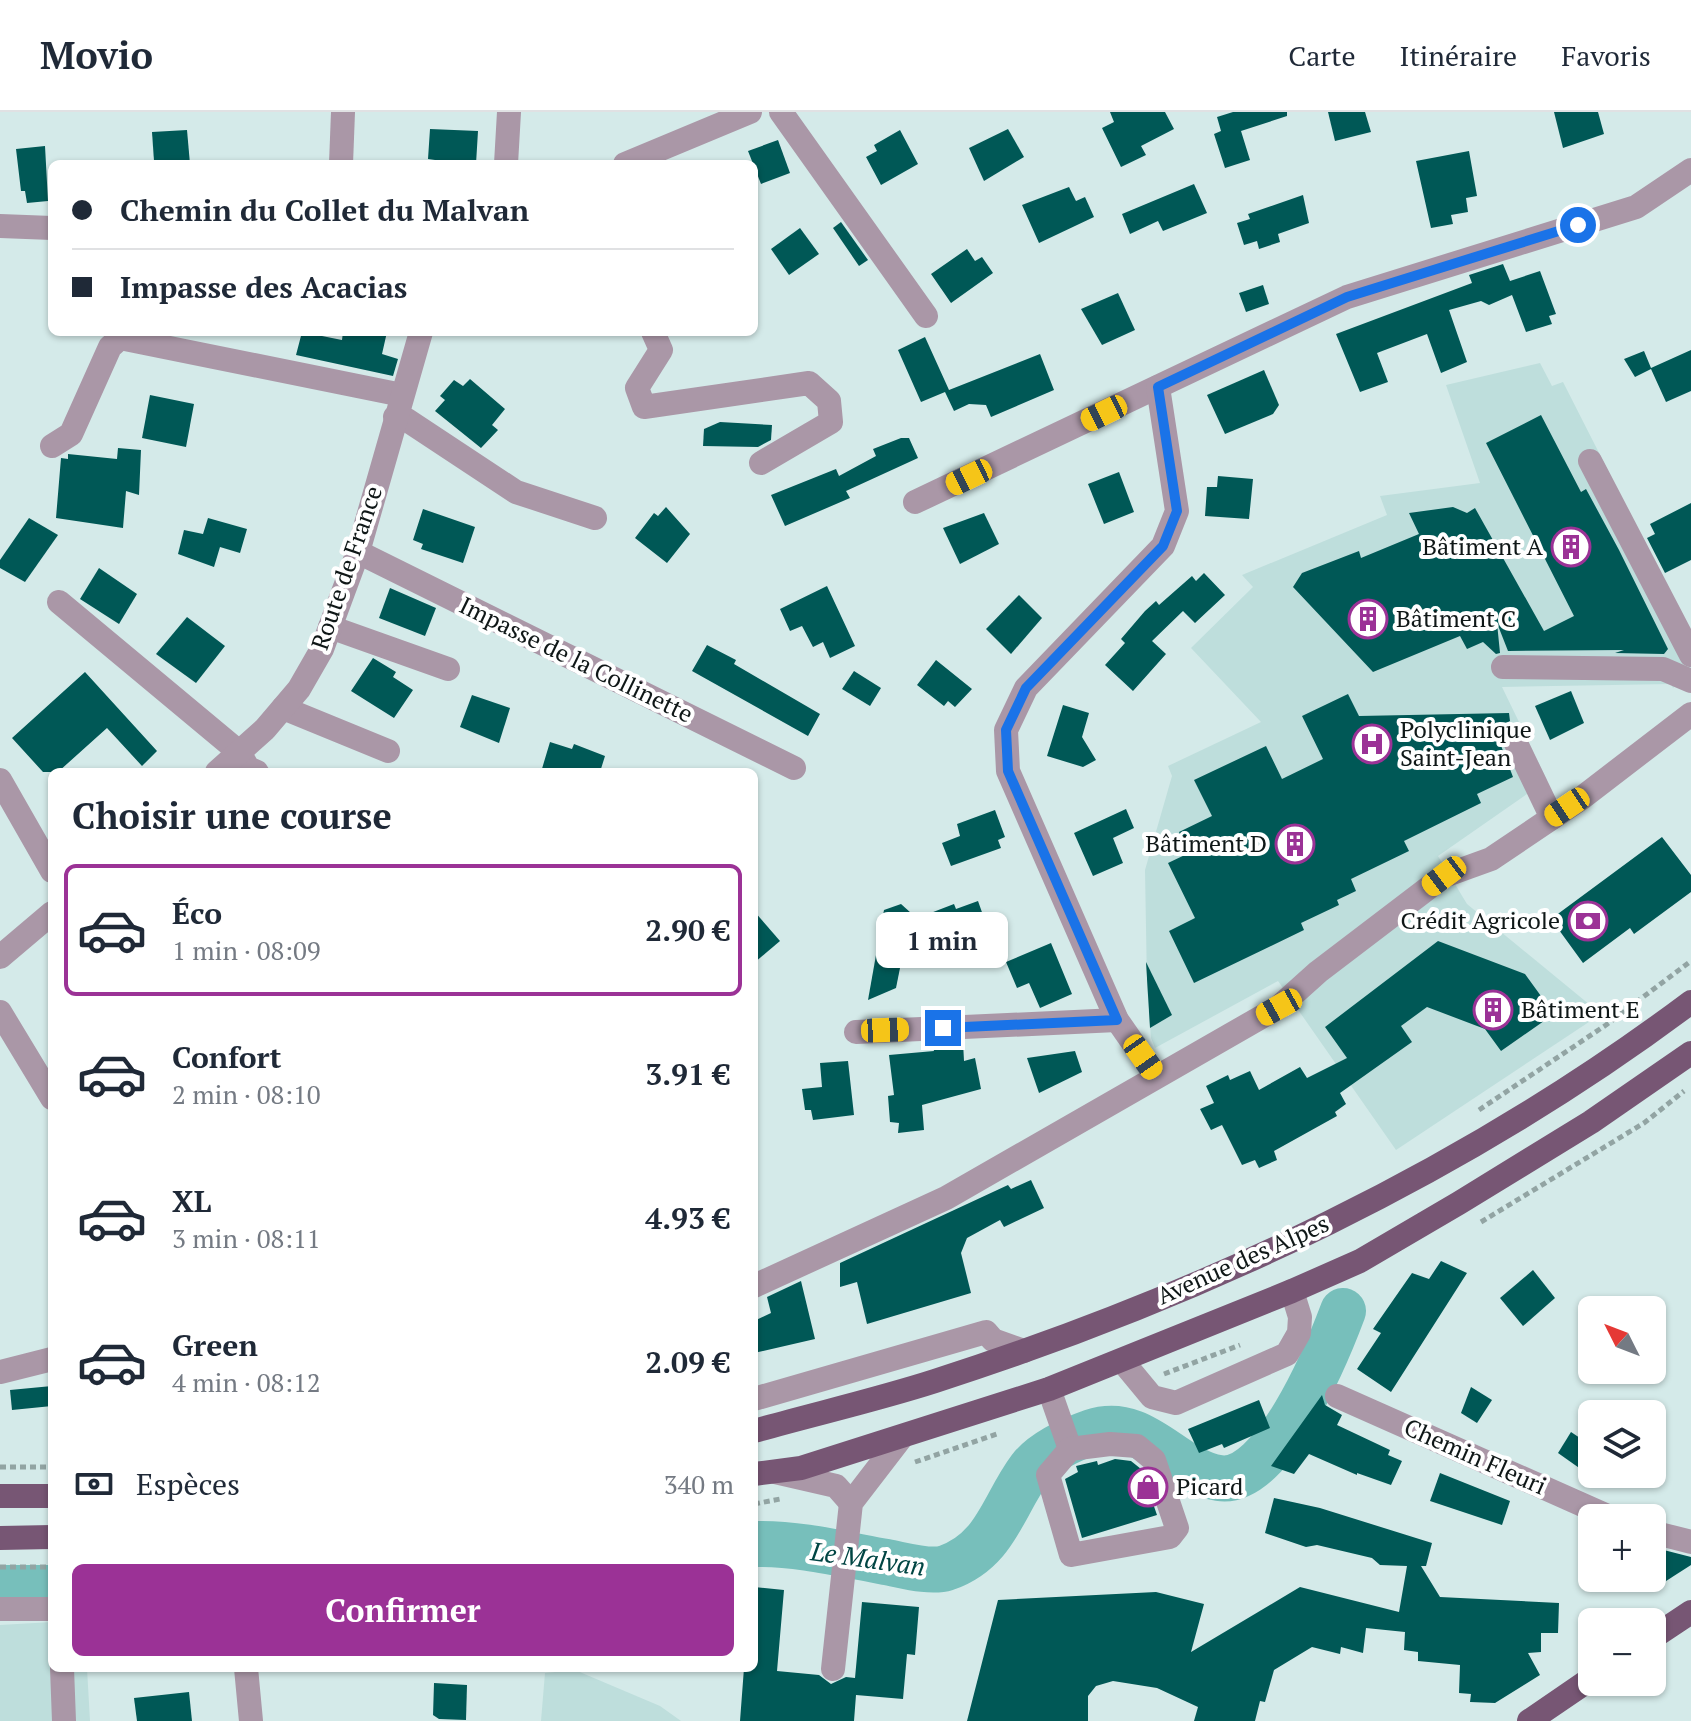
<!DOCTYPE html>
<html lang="fr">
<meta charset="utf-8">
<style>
:root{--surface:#fff;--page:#f6f6f7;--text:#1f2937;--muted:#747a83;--line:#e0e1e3;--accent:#9b3296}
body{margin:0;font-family:"PT Serif",serif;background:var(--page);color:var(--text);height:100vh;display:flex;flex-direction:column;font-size:30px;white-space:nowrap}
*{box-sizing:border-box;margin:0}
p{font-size:26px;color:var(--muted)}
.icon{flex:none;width:44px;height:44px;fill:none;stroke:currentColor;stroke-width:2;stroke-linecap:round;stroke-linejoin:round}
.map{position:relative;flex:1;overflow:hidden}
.drawer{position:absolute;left:48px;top:656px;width:710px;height:904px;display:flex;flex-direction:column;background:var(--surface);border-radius:12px;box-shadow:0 2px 6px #0004}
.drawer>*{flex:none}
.guide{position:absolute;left:48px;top:48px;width:710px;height:176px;border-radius:12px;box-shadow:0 2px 6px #0004;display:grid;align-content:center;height:176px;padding:0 24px;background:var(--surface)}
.needle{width:52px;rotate:312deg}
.controls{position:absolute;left:1578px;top:1184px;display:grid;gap:16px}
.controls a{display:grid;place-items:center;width:88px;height:88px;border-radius:12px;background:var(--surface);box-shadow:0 2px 6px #0004;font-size:40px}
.end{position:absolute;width:36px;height:36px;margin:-18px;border:10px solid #1a73e8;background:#fff;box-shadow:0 0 0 4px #fff}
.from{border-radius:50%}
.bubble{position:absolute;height:56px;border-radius:12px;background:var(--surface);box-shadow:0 2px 6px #0004;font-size:26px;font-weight:800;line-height:56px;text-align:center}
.car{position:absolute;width:24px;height:48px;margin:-24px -12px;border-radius:10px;box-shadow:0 0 6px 2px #0007;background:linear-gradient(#f5c518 24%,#345 0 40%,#f5c518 0 76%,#345 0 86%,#f5c518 0)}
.guide b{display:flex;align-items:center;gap:28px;height:76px;font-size:30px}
.guide b+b{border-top:2px solid var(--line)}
.guide i{width:20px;height:20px;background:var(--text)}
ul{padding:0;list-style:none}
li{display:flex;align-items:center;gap:24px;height:132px;margin:0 16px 12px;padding:0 8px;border:4px solid transparent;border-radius:12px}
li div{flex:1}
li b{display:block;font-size:30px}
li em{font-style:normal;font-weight:800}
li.selected{border-color:var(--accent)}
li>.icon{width:72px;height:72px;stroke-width:1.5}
h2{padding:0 24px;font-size:36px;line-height:96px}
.pay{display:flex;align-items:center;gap:20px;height:88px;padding:0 24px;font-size:30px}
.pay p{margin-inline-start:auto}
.action{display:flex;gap:16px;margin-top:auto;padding:16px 24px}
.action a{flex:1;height:92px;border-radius:12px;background:var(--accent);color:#fff;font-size:32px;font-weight:800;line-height:92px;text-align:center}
header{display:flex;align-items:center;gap:48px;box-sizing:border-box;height:112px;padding:0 40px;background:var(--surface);border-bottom:2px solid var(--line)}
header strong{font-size:38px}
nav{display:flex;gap:44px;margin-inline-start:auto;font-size:28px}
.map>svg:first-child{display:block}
.built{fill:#bededc}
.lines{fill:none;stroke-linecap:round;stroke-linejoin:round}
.river{stroke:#77bfbb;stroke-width:46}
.building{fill:#005856}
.path{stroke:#92a4a3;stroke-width:5;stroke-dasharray:6 4;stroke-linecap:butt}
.minor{stroke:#aa97a7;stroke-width:24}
.major{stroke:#775674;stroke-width:24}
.route{stroke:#1a73e8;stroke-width:10}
.labels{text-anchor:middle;stroke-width:8;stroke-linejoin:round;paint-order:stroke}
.poi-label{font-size:24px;fill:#0f1717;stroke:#fff;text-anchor:start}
.street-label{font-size:24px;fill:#0f1717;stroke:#fff}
.water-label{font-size:26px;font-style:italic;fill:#004543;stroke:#fff}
</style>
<header>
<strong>Movio</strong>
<nav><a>Carte</a><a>Itinéraire</a><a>Favoris</a></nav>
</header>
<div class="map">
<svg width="1691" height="1609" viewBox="0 0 1691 1609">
<rect width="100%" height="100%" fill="#d4eae9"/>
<!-- built -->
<g class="built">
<polygon points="1540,251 1552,274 1563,270 1691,522 1691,557 1673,576 1671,572 1502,575 1547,668 1438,744 1467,792 1601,902 1396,1038 1278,869 1155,936 1151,926 1147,873 1145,758 1172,664 1168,654 1261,610 1191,536 1253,475 1242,463 1387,403 1380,384 1480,371 1446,273"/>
<polygon points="52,1510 52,1556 87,1556 90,1609 0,1609 0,1513"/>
<polygon points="575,1558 660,1594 681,1609 541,1609 545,1561"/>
</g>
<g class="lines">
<!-- river -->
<g class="river">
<path d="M 754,1432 C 798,1431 842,1442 886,1450 C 903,1453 930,1461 946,1456 C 996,1439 1003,1393 1030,1357 C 1043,1340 1072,1327 1092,1320 C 1144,1303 1173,1359 1219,1366 C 1273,1375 1328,1239 1343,1199"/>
<polyline points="0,1476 52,1476"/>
</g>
</g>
<!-- building -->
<g class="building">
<polygon points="1110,0 1165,0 1174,17 1141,34 1146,43 1121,55 1102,16 1114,10"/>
<polygon points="1233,0 1287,0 1287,4 1241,19 1250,48 1225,56 1214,22 1221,19 1217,5"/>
<polygon points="1328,0 1365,0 1371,20 1335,29"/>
<polygon points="1554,0 1598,0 1604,22 1563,36"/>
<polygon points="430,17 478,19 476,52 442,52 442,49 428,47"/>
<polygon points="1008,17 1024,45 984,69 969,36"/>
<polygon points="187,18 190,52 154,49 152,20"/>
<polygon points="900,18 918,52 881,73 866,45 877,39 874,33"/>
<polygon points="778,28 790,61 761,72 748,39"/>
<polygon points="45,34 48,89 27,91 25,79 21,79 16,37"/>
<polygon points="1469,39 1477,84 1466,86 1468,100 1451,103 1453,112 1431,116 1416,49"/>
<polygon points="1194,72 1207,101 1163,119 1158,109 1130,122 1122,102"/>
<polygon points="1069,75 1076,89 1085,85 1094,105 1039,131 1022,93"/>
<polygon points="1303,83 1309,111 1278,122 1280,130 1259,137 1257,129 1244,133 1237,111 1250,107 1248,102"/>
<polygon points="841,110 868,148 859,154 833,116"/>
<polygon points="800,116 819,142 789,163 771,137"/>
<polygon points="967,137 975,149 982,145 993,161 951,191 931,162"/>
<polygon points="1503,152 1510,169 1540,159 1556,202 1549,204 1552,212 1526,220 1512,183 1489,193 1481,189 1449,198 1467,250 1441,261 1427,222 1377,241 1388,270 1360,280 1336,222 1472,171 1469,163"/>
<polygon points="1263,173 1269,192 1246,200 1239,181"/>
<polygon points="1118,181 1135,218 1102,233 1081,197"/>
<polygon points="302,220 342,228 343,220 387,220 382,242 398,247 393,264 296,243"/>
<polygon points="925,225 949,278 1040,242 1054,278 991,305 986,293 969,292 954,299 945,280 921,290 898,238"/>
<polygon points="1691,238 1691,279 1666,290 1651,257 1635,265 1624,247 1644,239 1651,256"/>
<polygon points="1264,258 1279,293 1273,302 1225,322 1207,283"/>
<polygon points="470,267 505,297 492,313 498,318 481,336 435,299 445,288 440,284 454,268 463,274"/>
<polygon points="150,283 194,292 186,335 142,326"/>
<polygon points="1541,303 1581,380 1586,377 1619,438 1668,537 1664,542 1615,541 1624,538 1508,539 1497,511 1500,541 1496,542 1483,530 1467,537 1460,524 1373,560 1293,475 1302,461 1359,439 1361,446 1419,422 1409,401 1453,395 1467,401 1475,396 1544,519 1574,504 1486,331"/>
<polygon points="720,310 772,313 771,328 758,335 703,334 704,317"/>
<polygon points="901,326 909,326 918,346 846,379 850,386 785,414 771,383 836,357 839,364 876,344 873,337"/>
<polygon points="118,336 141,338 139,383 126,379 123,416 56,406 61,346 68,347 68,342 117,347"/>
<polygon points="1119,360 1134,400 1104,412 1088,372"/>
<polygon points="1218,364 1253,367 1249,407 1205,404 1207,375 1217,375"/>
<polygon points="1691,391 1691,448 1665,461 1647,426 1655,422 1650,412"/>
<polygon points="666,395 690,422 667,451 635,426 654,401 658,404"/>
<polygon points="423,397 475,415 463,451 421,437 423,432 413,428"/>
<polygon points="984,401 999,432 960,452 943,416"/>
<polygon points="29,406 58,423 25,470 0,456 0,448"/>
<polygon points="208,406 247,417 240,441 220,435 214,455 178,442 184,418 203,422"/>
<polygon points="99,456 137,482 119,512 80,487"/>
<polygon points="1204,461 1225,483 1195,511 1183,499 1152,529 1166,542 1133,579 1105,553 1125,531 1121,527 1145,499 1156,489 1159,493 1192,464 1196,469"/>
<polygon points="827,474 855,534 830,546 823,530 813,535 802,514 790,519 780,497"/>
<polygon points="390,476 436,496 425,524 379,506"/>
<polygon points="1019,483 1042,506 1011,542 986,517"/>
<polygon points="187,505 225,534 196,571 156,542"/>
<polygon points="707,533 736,548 734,552 820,602 808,624 692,559"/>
<polygon points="373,546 396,560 393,565 413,578 394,606 351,579"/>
<polygon points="936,548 972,577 955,595 948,589 944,594 917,573"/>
<polygon points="854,559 881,576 870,594 842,577"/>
<polygon points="85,560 157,639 142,654 107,616 58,660 43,660 12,626"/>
<polygon points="1571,579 1584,611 1550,628 1535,594"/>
<polygon points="1348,582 1359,604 1509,601 1510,609 1500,614 1497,623 1513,665 1477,682 1481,691 1404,729 1409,739 1351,767 1356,779 1337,788 1339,793 1301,811 1304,818 1194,871 1169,819 1195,806 1168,751 1189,741 1179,720 1212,704 1194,668 1266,634 1282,667 1323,647 1302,604"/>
<polygon points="472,583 510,596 499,631 460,615"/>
<polygon points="1063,593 1089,601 1082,625 1096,648 1083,655 1047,644"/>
<polygon points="550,630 572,637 574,632 605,644 600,660 541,660"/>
<polygon points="1126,697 1134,716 1113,726 1123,751 1093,764 1074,721"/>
<polygon points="995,698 1005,725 998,728 1001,736 951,754 942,731 960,724 957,712"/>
<polygon points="1662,725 1691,763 1691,780 1634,822 1630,816 1583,851 1551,807"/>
<polygon points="978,789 989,820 941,837 928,802 954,792 956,797"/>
<polygon points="901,792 911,801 896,876 868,888 884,798"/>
<polygon points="754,799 780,829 754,851"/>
<polygon points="1438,829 1525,862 1554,902 1501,939 1485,917 1427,895 1401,914 1412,930 1340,981 1346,992 1335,1000 1337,1004 1274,1039 1277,1048 1259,1056 1255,1048 1242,1053 1222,1013 1211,1018 1200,997 1214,991 1206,974 1228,963 1230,968 1250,959 1259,978 1300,955 1307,966 1347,946 1325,915"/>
<polygon points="1051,831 1072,882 1040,896 1029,871 1017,876 1006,850"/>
<polygon points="1146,850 1172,903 1150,916"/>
<polygon points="963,930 964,949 975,946 981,977 922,993 924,1018 898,1021 899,1011 890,1010 888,984 894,983 889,943 934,939 932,932"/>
<polygon points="1075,939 1082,960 1039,981 1027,946"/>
<polygon points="848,949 854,1003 813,1008 811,998 805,998 802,977 822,975 820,951"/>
<polygon points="1031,1068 1044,1096 1004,1115 1000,1108 967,1126 961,1141 971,1181 867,1212 857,1170 840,1175 840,1151 1008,1073 1011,1077"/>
<polygon points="1441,1149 1467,1161 1391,1280 1357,1257 1381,1221 1373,1217 1412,1161 1429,1167"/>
<polygon points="1533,1158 1555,1186 1523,1214 1500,1186"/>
<polygon points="801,1169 815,1227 754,1241 754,1209 771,1201 767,1185"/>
<polygon points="52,1274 52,1294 12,1298 10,1278"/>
<polygon points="1471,1275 1492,1288 1477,1311 1461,1301"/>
<polygon points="1322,1283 1325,1293 1342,1303 1337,1313 1390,1338 1388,1343 1402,1349 1391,1373 1357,1361 1357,1363 1309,1342 1294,1362 1271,1354"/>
<polygon points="1259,1288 1270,1316 1224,1336 1222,1332 1199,1341 1188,1317"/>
<polygon points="1571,1320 1592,1334 1592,1365 1558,1341"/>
<polygon points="1115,1347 1131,1349 1141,1357 1157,1403 1082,1426 1065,1367 1078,1360 1076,1354 1097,1349 1098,1353"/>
<polygon points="1440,1361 1510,1389 1502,1413 1430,1389"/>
<polygon points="1274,1386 1320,1396 1432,1431 1426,1454 1421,1454 1440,1485 1559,1491 1558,1521 1541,1521 1541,1540 1528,1541 1540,1563 1495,1591 1470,1590 1471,1582 1459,1581 1460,1553 1418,1549 1418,1540 1404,1538 1405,1520 1366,1516 1363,1541 1341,1535 1340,1542 1312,1535 1274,1558 1265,1590 1260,1589 1255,1609 1194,1609 1198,1595 1157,1576 1113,1569 1096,1574 1088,1584 1088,1609 967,1609 998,1488 1156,1480 1204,1492 1191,1540 1300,1475 1399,1500 1407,1454 1380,1453 1372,1446 1317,1433 1306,1435 1265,1421"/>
<polygon points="1652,1435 1691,1445 1691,1453 1652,1478"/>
<polygon points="754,1475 784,1478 777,1559 819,1563 831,1572 846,1565 855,1566 862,1490 919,1495 915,1543 907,1542 903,1587 856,1583 854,1609 740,1609 744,1556 754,1556"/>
<polygon points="434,1571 467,1573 466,1608 439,1607 433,1603"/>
<polygon points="189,1580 192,1609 137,1609 134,1586"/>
</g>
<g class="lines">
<!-- path -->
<g class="path">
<polyline points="1479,998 1606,913 1691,849"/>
<polyline points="1481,1110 1644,1011 1684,979"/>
<polyline points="1164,1262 1240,1233"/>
<polyline points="915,1350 1000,1321"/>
<polyline points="0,1355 52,1355"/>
<polyline points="754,1392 780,1387"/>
<polyline points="0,1455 52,1455"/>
</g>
<!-- minor -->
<g class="minor">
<polyline points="781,0 926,204"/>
<polyline points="341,52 343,0"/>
<polyline points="506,52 509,0"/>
<polyline points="625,52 750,0"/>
<polyline points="0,114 52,116"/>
<polyline points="653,220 661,238 637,276 644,295 809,271 829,289 831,310 761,351"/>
<polyline points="395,305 407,308 516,380 595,406"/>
<polyline points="52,334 71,322 110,235 120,226 402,283"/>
<polyline points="1590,349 1691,543"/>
<polyline points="915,390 1347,185 1636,95 1691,58"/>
<polyline points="358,440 794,656"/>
<polyline points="59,490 239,640 248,656 257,660"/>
<polyline points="330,515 448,557"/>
<polyline points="1503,555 1663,557 1691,569"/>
<polyline points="283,596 388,639"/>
<polyline points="1512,623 1552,706"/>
<polyline points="217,660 265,617 299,577 322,537 358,440 421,220"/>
<polyline points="0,668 52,759"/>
<polyline points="0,845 52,801"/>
<polyline points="0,900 52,986"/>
<polyline points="856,920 1117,908"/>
<polyline points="1156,964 1117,908 1008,659 1006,618 1026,576 1163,434 1177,399 1158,275"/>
<polyline points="754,1174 946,1086 1279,895 1318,860 1444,764 1491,747 1583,685 1691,602"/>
<polyline points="1123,1250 1152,1285 1176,1291 1287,1242 1299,1221 1300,1205 1292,1179"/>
<polyline points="0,1260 52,1247"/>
<polyline points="1049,1277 1070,1337"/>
<polyline points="1337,1284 1612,1406"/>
<polyline points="754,1287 986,1220 993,1228 1024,1239"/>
<polygon points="1110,1332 1137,1334 1154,1348 1177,1416 1170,1425 1071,1443 1048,1363 1070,1337"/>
<polyline points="775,1360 836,1374 851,1391"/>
<polyline points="1652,1420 1691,1430"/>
<polyline points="0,1497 52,1497"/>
<polyline points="62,1556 64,1609"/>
<polyline points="246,1556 251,1609"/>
<polyline points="833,1557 851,1391 901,1326"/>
</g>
<!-- major -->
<g class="major">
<path d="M 754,1319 C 814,1302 876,1288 935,1269 C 1203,1183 1466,1059 1691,890"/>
<polyline points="754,1362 801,1356 1049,1277 1292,1179 1360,1149 1459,1091 1591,1010 1691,941"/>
<polyline points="0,1384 52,1384"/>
<polyline points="0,1426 52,1425"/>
<polyline points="1652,1526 1691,1500"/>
<polyline points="1529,1609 1592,1566"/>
</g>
</g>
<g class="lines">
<!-- route -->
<polyline class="route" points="943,916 1117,908 1008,659 1006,618 1026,576 1163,434 1177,399 1158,275 1347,185 1578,113"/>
</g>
<!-- icons -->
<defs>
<symbol id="building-ring" viewBox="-11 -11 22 22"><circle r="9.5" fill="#fff" stroke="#9b3296" stroke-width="1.5"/><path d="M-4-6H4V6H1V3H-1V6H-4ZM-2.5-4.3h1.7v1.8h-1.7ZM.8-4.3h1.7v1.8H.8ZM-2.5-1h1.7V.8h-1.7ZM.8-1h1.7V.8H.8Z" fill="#9b3296"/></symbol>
<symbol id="hospital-ring" viewBox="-11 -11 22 22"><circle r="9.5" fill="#fff" stroke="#9b3296" stroke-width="1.5"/><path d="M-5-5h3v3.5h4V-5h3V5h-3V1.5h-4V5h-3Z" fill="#9b3296"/></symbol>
<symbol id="bank-ring" viewBox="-11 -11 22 22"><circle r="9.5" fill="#fff" stroke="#9b3296" stroke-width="1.5"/><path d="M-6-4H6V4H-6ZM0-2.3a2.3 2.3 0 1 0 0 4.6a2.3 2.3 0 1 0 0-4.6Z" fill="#9b3296"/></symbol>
<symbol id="shop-ring" viewBox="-11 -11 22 22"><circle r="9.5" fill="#fff" stroke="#9b3296" stroke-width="1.5"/><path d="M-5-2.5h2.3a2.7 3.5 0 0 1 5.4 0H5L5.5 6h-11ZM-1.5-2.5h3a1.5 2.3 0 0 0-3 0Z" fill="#9b3296"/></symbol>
</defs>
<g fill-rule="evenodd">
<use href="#building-ring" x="1549" y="413" width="44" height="44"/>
<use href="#building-ring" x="1346" y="485" width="44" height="44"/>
<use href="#hospital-ring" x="1350" y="610" width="44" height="44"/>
<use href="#building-ring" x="1273" y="710" width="44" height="44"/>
<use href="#bank-ring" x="1566" y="787" width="44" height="44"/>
<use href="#building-ring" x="1471" y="876" width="44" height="44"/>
<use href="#shop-ring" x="1126" y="1353" width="44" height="44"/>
</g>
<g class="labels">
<!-- poi labels -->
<g class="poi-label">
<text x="1543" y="443" text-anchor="end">Bâtiment A</text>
<text x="1396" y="515">Bâtiment C</text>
<text x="1400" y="626">Polyclinique<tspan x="1400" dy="28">Saint-Jean</tspan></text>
<text x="1267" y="740" text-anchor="end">Bâtiment D</text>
<text x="1560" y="817" text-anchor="end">Crédit Agricole</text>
<text x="1521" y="906">Bâtiment E</text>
<text x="1176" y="1383">Picard</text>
</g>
<!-- street labels -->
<g class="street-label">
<text transform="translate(347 456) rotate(-71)" y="8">Route de France</text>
<text transform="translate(576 548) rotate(26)" y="8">Impasse de la Collinette</text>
<text transform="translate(1243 1148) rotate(-24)" y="8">Avenue des Alpes</text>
<text transform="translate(1475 1345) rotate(24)" y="8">Chemin Fleuri</text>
</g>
<!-- water labels -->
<g class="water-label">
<text transform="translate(868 1447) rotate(8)" y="9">Le Malvan</text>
</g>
</g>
</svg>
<div class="controls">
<a><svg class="needle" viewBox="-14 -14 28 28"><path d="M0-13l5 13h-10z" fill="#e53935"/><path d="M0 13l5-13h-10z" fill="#747a83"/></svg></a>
<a><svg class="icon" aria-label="layers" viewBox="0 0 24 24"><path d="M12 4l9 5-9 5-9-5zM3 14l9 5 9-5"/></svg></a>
<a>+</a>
<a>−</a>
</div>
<i class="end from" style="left:1578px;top:113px"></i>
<i class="end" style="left:943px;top:916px"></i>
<div class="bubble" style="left:876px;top:800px;width:132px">1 min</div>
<i class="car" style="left:1104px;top:301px;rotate:244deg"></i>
<i class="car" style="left:969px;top:365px;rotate:244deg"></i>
<i class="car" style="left:1567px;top:695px;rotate:236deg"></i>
<i class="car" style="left:1444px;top:764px;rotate:233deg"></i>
<i class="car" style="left:1279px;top:895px;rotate:241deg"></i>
<i class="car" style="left:885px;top:918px;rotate:88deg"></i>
<i class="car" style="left:1143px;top:945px;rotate:145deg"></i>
<div class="guide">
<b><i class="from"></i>Chemin du Collet du Malvan</b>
<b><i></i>Impasse des Acacias</b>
</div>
<section class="drawer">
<h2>Choisir une course</h2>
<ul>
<li class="selected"><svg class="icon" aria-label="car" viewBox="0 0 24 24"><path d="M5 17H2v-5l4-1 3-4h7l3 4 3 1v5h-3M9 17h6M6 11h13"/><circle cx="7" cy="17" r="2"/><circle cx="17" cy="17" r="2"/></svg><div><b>Éco</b><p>1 min · 08:09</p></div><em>2.90 €</em></li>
<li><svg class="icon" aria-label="car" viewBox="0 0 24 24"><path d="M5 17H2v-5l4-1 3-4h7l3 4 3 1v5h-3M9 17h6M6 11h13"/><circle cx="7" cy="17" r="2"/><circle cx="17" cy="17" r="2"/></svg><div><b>Confort</b><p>2 min · 08:10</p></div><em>3.91 €</em></li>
<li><svg class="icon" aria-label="car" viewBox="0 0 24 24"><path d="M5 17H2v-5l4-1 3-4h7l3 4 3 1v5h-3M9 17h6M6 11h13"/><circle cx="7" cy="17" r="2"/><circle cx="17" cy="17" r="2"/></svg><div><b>XL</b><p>3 min · 08:11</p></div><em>4.93 €</em></li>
<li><svg class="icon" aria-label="car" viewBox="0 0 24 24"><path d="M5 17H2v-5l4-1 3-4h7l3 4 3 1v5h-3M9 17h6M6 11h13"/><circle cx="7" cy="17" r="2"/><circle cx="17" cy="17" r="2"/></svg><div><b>Green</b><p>4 min · 08:12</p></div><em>2.09 €</em></li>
</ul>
<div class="pay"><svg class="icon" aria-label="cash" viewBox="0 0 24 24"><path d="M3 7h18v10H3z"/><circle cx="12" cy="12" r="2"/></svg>Espèces<p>340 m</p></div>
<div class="action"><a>Confirmer</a></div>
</section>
</div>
